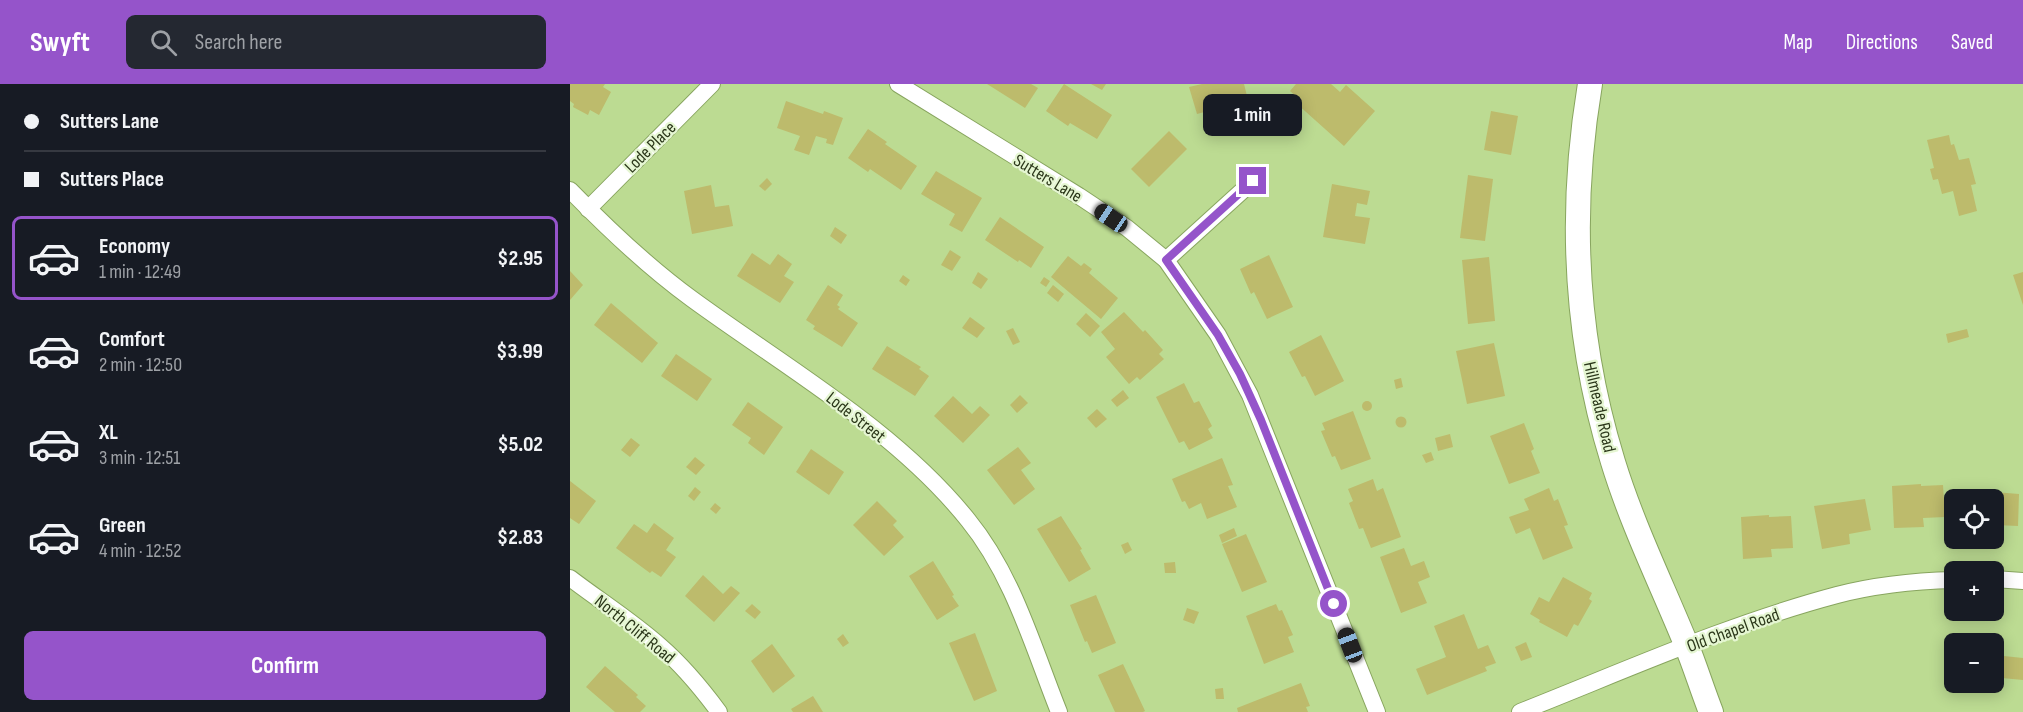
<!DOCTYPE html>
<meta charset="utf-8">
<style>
:root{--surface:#171b24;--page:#242831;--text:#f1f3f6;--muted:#9ea1a6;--line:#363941;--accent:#9554ca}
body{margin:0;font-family:"Sofia Sans Condensed",sans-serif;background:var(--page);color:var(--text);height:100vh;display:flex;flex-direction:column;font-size:22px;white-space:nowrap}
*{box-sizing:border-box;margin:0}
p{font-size:20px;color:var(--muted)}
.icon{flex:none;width:33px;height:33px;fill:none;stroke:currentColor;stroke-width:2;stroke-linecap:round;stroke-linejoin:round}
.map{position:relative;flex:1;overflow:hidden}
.drawer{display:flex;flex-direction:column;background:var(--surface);width:570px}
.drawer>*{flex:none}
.banner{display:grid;align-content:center;height:132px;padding:0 24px;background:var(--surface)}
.buttons{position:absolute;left:1374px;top:405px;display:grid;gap:12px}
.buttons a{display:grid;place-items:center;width:60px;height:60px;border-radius:9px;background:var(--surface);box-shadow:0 3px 15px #0003;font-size:30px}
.end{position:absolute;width:27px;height:27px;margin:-14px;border:8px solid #9554ca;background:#fff;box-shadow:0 0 0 3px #fff}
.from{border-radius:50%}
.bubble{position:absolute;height:42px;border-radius:9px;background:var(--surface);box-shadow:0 3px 15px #0003;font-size:20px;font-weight:700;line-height:42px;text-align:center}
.car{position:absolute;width:18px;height:36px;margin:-18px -9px;border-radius:8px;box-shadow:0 0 4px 2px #0007;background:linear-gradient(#222 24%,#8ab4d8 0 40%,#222 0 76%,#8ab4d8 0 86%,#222 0)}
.banner b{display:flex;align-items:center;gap:21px;height:57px;font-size:22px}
.banner b+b{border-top:2px solid var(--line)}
.banner i{width:15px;height:15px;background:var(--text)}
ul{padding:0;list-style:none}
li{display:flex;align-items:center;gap:18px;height:84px;margin:0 12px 9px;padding:0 12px;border:3px solid transparent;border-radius:9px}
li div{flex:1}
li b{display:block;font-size:22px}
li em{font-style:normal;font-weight:700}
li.active{border-color:var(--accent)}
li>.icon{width:54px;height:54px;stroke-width:1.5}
.action{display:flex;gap:12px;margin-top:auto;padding:12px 24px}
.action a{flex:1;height:69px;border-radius:9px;background:var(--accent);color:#fff;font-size:24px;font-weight:700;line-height:69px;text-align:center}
header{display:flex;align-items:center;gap:36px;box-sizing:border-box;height:84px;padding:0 30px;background:var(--accent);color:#fff}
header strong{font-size:28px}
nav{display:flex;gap:33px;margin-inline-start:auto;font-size:21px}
.search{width:420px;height:54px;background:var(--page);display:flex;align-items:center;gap:15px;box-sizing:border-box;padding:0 21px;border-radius:9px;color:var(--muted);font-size:22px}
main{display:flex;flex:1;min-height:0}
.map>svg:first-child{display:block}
.building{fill:#bdbb6c}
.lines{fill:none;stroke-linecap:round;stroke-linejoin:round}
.street-casing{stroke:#88a55f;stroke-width:18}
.secondary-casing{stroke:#88a55f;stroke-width:26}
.street{stroke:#fff;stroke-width:16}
.secondary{stroke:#fff;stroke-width:24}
.route{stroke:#9554ca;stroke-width:8}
.labels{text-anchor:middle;stroke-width:4.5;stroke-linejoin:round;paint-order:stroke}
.street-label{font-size:18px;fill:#2b371a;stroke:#e5f6d2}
</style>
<header>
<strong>Swyft</strong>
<div class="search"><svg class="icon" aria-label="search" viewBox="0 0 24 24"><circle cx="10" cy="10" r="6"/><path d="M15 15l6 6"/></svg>Search here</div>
<nav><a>Map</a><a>Directions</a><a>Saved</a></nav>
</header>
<main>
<section class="drawer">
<div class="banner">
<b><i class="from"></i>Sutters Lane</b>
<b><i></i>Sutters Place</b>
</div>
<ul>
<li class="active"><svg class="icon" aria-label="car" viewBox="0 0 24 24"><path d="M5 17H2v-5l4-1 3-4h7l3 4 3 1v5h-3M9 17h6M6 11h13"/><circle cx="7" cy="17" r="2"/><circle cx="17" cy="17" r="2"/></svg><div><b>Economy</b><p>1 min · 12:49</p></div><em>$2.95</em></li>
<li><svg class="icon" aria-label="car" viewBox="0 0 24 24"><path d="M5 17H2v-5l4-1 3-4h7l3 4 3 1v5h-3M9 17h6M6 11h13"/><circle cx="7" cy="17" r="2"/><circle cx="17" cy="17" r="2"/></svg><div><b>Comfort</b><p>2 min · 12:50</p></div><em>$3.99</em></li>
<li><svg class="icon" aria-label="car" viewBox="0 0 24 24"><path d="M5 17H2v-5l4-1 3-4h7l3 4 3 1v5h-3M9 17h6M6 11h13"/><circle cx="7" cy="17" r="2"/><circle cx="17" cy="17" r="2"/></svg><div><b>XL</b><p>3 min · 12:51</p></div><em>$5.02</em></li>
<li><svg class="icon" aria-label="car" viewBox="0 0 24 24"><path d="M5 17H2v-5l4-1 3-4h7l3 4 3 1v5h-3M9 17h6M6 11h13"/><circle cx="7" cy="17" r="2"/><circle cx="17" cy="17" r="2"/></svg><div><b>Green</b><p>4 min · 12:52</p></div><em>$2.83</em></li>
</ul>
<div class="action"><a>Confirm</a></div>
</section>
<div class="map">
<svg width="1453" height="628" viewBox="0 0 1453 628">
<rect width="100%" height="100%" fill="#bcdb92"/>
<!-- building -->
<g class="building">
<polygon points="0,0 35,0 33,3 41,8 29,31 20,26 18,31 3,23 4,20 0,17"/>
<polygon points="417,0 461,0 468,4 455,24"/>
<polygon points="494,0 542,31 527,55 500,39 498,42 476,27"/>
<polygon points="521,0 536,0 532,6"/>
<polygon points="632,0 674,0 678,16 627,30 619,3"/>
<polygon points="726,0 761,0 770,8 776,1 805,27 774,62 726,19 729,15 720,7"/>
<polygon points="216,17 253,30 254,27 273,34 263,61 256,59 257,55 246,52 239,71 224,66 230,52 207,44"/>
<polygon points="921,27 948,32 941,71 914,66"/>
<polygon points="298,45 317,58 315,60 347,82 331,106 300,85 298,88 278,74"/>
<polygon points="599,47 617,65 579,103 561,85"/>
<polygon points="1379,51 1381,61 1384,60 1389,76 1399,74 1406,100 1401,101 1407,127 1389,132 1383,107 1372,110 1368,95 1363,96 1360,85 1364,84 1357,56"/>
<polygon points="366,87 412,114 392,148 379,141 385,130 351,110"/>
<polygon points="898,91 923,95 915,157 890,154"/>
<polygon points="197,94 202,100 195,107 189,102"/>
<polygon points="762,100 800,107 797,121 787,119 785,132 800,134 795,160 753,153"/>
<polygon points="141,101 145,123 159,121 163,142 122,150 114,107"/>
<polygon points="430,133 474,163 461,184 449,176 448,178 415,156"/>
<polygon points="265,143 277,151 271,160 260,152"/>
<polygon points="380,166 391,173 382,187 371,181"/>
<polygon points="182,169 200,181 208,170 222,180 214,192 224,198 210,219 167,192"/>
<polygon points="699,171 723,223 697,235 684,208 681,210 670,185"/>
<polygon points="498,172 511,182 514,179 522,185 519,189 548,214 531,235 481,193"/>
<polygon points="919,173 925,237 898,240 892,176"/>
<polygon points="0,187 13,201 0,216"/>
<polygon points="408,188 418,195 411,205 402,199"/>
<polygon points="1453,188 1453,221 1443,191"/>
<polygon points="333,191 340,196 336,202 329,197"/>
<polygon points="474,193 480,197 476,203 470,199"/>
<polygon points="258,201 273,211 267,221 270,223 268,225 288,239 272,263 243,245 245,242 236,236"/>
<polygon points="483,201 494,210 488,218 477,209"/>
<polygon points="41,219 88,259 72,279 24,241"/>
<polygon points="554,228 573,248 575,246 593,266 589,270 594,275 570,296 567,293 559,300 536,273 545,265 531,248"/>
<polygon points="516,229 530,242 520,253 506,240"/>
<polygon points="400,233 415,244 407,254 392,244"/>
<polygon points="443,244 450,258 443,261 436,247"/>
<polygon points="1397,245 1399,253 1378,259 1376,250"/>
<polygon points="751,251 774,297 745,312 735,292 732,293 719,268"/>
<polygon points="924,259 935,312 897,320 886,267"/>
<polygon points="317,262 351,283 349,285 359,292 345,312 302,285"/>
<polygon points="106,270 142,295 127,317 91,292"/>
<polygon points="831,294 833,303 826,305 824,296"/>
<polygon points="614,299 624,319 629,317 642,342 638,345 643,354 619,366 614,357 609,359 586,313"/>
<polygon points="553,306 559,314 547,323 541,316"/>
<polygon points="450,311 458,319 447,329 440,321"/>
<polygon points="383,312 402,330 410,322 420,331 393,359 364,332"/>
<circle cx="797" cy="322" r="5"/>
<polygon points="178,318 213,343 194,371 178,359 181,354 162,341"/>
<polygon points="527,325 537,335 526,344 517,334"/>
<polygon points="783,327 801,375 771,386 765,372 762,373 751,347 755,346 752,339"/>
<circle cx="831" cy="338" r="5.5"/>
<polygon points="954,339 964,365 961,367 970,389 939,400 920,352"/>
<polygon points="880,350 883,363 868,367 865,354"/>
<polygon points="61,354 70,361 60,373 51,366"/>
<polygon points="448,363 461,379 451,386 465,405 444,421 417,386"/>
<polygon points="241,365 274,388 259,411 226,388"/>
<polygon points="861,368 864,376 856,379 852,371"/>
<polygon points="125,373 135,381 126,391 116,383"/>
<polygon points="652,374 663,401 658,402 667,423 637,435 631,419 619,425 615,417 612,418 602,395"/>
<polygon points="803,395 807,407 813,404 831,453 801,464 793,444 789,445 779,419 783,417 778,405"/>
<polygon points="0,397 26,417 9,440 0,434"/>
<polygon points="1351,400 1351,402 1373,401 1375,433 1353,434 1354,443 1324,444 1322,402"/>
<polygon points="125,403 131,408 124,417 118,412"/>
<polygon points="979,404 984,417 988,415 998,441 994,442 1003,464 973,476 960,444 946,450 939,433 959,426 954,415"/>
<polygon points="1399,406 1449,410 1448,442 1426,441 1426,449 1424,449 1424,416 1398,416"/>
<polygon points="1295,415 1301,446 1279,450 1280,460 1252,465 1244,422"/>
<polygon points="307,417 327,437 323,441 334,453 314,472 283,441"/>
<polygon points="145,419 151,424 146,430 140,425"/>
<polygon points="1199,431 1199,433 1221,432 1223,464 1201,465 1202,473 1173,475 1171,433"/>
<polygon points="491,432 512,465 510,466 521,485 499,498 467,445"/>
<polygon points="84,439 104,454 96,466 106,473 91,493 82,487 80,489 46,464 64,440 77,449"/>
<polygon points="664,444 667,452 652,459 649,451"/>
<polygon points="676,450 697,498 672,508 652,460"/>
<polygon points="558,458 562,466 555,470 551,461"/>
<polygon points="834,464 841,482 854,477 860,493 848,498 857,519 831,529 810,473"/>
<polygon points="363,477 384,511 382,512 389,522 367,536 339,492"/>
<polygon points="605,478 606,489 595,489 594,479"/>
<polygon points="133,491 153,510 161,502 170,509 144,538 115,512"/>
<polygon points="993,493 1022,509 1019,515 1022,517 1008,542 1004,540 997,553 969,538 970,536 960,530 969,513 979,518"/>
<polygon points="526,511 546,559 522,569 517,557 515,558 500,521"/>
<polygon points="182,520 191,528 185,535 175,527"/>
<polygon points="706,520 709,527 712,526 723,551 718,553 724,568 694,580 676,532"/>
<polygon points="617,524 629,528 624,540 613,536"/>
<polygon points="894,530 908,565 918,561 926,579 915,583 917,587 857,611 846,585 876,573 864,542"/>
<polygon points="405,549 427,607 404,617 379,559"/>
<polygon points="273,550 279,559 273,563 267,555"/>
<polygon points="956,558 962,573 951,577 945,563"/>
<polygon points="202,560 225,592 203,609 181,577"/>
<polygon points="1424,571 1453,574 1453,596 1432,594 1432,602 1419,601 1419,604 1390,601 1391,598 1424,598"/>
<polygon points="553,580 575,627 573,628 545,628 528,591"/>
<polygon points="35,582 68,611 66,613 76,622 70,628 45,628 16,603"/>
<polygon points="731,599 740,622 736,623 738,628 668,628 667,624"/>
<polygon points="653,604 654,615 646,615 645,605"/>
<polygon points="243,612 253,628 223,628 221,625"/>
</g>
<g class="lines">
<defs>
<g id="street">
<polyline points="328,0 509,112 557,144 596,176 648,251 680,311 807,628"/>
<path d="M 0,106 C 38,145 78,183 122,215 C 215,283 326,346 398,436 C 443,491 463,563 489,628"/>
<polyline points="18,125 142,0"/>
<polyline points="596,176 683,97"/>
<path d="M 0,494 C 30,517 62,537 90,562 C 112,581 132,605 149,628"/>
<polyline points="1424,495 1453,497"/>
<path d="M 950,628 C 1054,587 1158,540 1267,511 C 1305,501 1345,497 1384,496"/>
</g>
<path id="secondary" d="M 1020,0 C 999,126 1005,255 1043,378 C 1062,440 1091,499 1116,560 C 1125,582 1132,605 1141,628"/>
</defs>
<!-- street casing -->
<use href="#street" class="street-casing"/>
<!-- secondary casing -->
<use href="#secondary" class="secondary-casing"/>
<!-- street -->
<use href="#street" class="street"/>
<!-- secondary -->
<use href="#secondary" class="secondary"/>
</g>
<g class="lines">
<!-- route -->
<polyline class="route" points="683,97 596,176 648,251 670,290 691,336 764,520"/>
</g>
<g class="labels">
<!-- street labels -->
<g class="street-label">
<text transform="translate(80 63) rotate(-45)" y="6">Lode Place</text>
<text transform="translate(478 94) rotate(31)" y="6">Sutters Lane</text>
<text transform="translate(1030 323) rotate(77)" y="6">Hillmeade Road</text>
<text transform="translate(286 333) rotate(38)" y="6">Lode Street</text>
<text transform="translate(65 545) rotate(39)" y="6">North Cliff Road</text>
<text transform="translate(1163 546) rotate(-20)" y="6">Old Chapel Road</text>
</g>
</g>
</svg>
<div class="buttons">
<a><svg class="icon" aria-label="locate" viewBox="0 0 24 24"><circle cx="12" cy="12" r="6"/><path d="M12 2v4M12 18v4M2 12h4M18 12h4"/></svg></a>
<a>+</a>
<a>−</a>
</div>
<i class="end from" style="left:764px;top:520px"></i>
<i class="end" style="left:683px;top:97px"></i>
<div class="bubble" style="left:633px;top:10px;width:99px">1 min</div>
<i class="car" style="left:541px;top:134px;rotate:304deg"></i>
<i class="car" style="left:780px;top:561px;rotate:339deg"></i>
</div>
</main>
